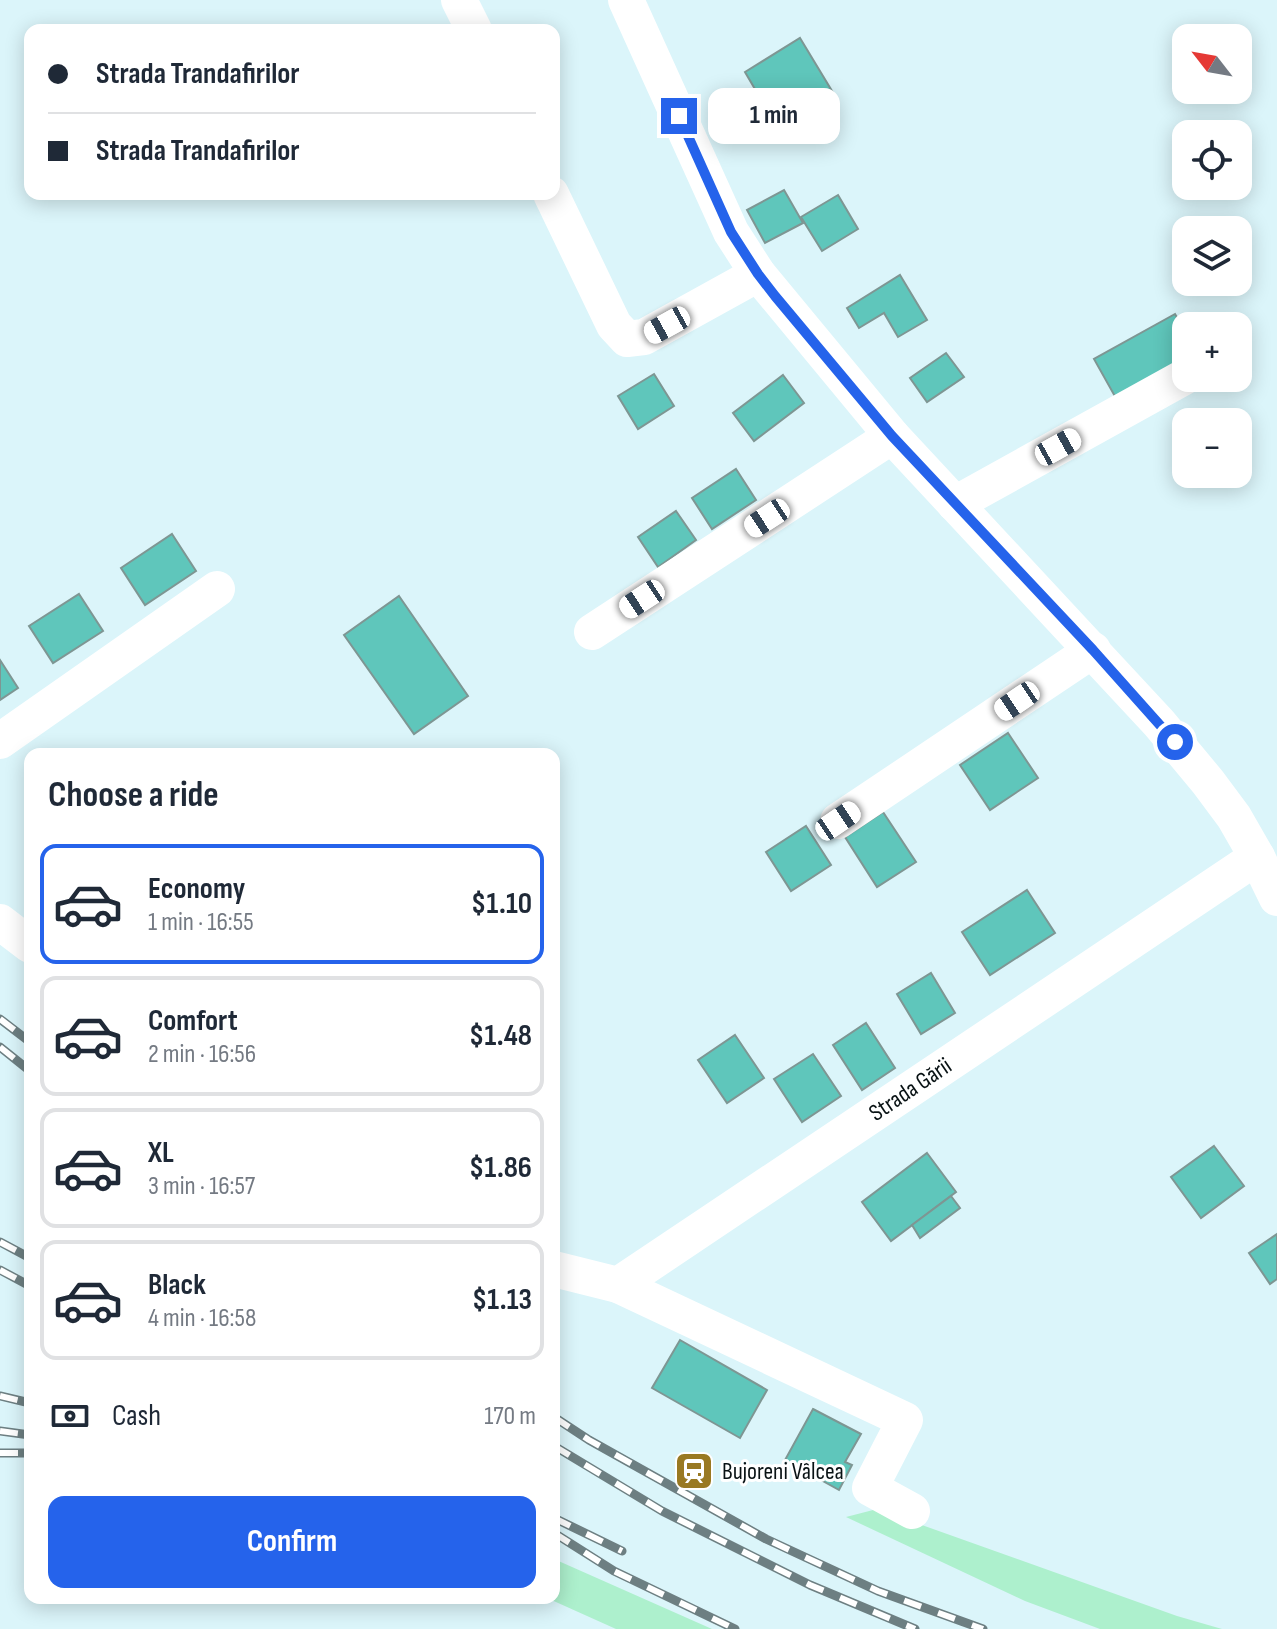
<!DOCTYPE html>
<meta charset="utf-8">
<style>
:root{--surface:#fff;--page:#f2f2f3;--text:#1f2937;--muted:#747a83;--line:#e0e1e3;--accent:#2563eb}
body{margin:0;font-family:"Sofia Sans Condensed",sans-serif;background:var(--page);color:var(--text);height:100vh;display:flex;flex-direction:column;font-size:30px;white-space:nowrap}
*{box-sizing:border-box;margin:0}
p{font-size:26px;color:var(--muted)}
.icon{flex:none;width:44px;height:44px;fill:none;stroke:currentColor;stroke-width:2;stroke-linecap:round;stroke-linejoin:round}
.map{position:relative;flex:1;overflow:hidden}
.details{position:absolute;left:24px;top:748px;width:536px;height:856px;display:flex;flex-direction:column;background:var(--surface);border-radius:16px;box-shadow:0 4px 20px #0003}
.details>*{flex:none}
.guide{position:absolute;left:24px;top:24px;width:536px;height:176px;border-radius:16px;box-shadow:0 4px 20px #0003;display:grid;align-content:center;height:176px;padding:0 24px;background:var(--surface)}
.needle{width:52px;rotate:301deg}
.buttons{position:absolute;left:1172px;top:24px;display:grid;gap:16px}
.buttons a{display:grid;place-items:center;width:80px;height:80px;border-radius:16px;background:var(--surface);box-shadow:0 4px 20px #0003;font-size:40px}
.end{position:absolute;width:36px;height:36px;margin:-18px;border:10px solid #2563eb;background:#fff;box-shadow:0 0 0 4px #fff}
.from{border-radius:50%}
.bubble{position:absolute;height:56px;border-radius:16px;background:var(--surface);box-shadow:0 4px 20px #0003;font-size:26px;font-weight:700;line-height:56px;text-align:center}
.car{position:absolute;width:24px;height:48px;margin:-24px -12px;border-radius:10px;box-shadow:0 0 6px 2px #0007;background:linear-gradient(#fff 24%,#345 0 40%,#fff 0 76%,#345 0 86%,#fff 0)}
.guide b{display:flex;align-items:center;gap:28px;height:76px;font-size:30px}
.guide b+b{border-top:2px solid var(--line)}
.guide i{width:20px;height:20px;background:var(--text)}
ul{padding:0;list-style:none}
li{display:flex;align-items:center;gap:24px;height:120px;margin:0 16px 12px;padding:0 8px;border:4px solid var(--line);border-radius:16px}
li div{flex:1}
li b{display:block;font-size:30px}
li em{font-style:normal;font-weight:700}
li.current{border-color:var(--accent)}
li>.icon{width:72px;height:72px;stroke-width:1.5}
h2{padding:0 24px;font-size:36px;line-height:96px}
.pay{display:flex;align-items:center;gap:20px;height:88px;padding:0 24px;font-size:30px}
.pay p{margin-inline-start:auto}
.button{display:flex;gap:16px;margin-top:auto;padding:16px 24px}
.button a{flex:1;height:92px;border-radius:16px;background:var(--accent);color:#fff;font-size:32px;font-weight:700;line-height:92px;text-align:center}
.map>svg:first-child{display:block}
.green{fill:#adf0cd}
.building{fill:#5fc6bb;stroke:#7e9693;stroke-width:2}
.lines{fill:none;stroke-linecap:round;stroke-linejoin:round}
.minor{stroke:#fff;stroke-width:36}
.rail-casing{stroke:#6d7f82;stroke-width:9}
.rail{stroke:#fff;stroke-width:6;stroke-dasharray:18;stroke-linecap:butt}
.route{stroke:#2563eb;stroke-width:10}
.labels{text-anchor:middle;stroke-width:6;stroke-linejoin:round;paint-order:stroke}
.street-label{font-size:24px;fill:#091214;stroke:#fff}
.poi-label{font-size:24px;fill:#091214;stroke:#fff;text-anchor:start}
</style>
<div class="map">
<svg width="1277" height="1629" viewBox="0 0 1277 1629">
<rect width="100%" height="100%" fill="#dbf5fa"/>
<!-- green -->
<g class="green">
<polygon points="877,1509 1177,1616 1222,1629 1100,1629 1025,1601 846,1517"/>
<polygon points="554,1559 712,1629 616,1629 547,1598 554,1598"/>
</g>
<!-- building -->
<g class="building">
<polygon points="800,38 835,96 779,130 745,72"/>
<polygon points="784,190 803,223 765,243 747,210"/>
<polygon points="838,195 858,229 822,251 801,217"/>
<polygon points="900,275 927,320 898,337 884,313 859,328 847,308"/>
<polygon points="1175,314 1186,333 1186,362 1117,400 1094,359"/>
<polygon points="946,353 964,377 927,402 910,378"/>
<polygon points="654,374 674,406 638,429 618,396"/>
<polygon points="783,375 804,403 754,441 733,413"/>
<polygon points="736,469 756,500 712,529 692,498"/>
<polygon points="676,511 696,540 658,567 638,537"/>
<polygon points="172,534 196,571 145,605 121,568"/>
<polygon points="79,594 103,631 53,663 29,626"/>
<polygon points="399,596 468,696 414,734 344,635"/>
<polygon points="0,660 18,688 0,700"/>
<polygon points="1008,733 1038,778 990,810 960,765"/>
<polygon points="883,812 916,862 877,887 845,837"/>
<polygon points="806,826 831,865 791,891 766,852"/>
<polygon points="1027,890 1055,933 990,975 962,932"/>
<polygon points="931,973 955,1013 921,1034 897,994"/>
<polygon points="866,1023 895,1068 862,1090 833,1045"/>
<polygon points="735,1035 764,1078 727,1103 698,1060"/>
<polygon points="813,1054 841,1096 802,1122 774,1079"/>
<polygon points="1214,1146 1244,1186 1201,1218 1171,1177"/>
<polygon points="927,1153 956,1192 891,1241 862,1202"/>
<polygon points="951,1196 960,1208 920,1238 912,1225"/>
<polygon points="1277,1234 1277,1279 1270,1284 1249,1253"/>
<polygon points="680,1340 767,1390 740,1438 652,1388"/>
<polygon points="813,1409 861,1434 845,1462 852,1465 839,1490 785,1460"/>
</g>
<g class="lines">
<!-- minor -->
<g class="minor">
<polyline points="459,0 474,30"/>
<polyline points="626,0 731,232 758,274 892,436 1159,723 1208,782 1234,817 1257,857 1277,898"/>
<polyline points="551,194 614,325 627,339 644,337 758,274"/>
<polyline points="955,504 1186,376"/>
<polyline points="592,632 892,436"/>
<polyline points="0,741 217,589"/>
<polyline points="838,821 1093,650"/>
<polyline points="0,922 30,945"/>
<polyline points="554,1269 618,1285 1257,857"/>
<polyline points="618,1285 905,1420 870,1488 912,1511"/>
</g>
<defs>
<g id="rail">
<polyline points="0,1019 30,1042"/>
<polyline points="0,1047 30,1071"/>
<polyline points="0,1242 30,1258"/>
<polyline points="0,1270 30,1286"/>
<polyline points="0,1396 30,1403"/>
<polyline points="554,1417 589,1440 766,1539 878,1591 983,1629"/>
<polyline points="0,1431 30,1435"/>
<polyline points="554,1446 662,1511 810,1585 915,1629"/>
<polyline points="0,1453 30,1453"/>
<polyline points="554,1518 622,1551"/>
<polyline points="554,1533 614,1571 735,1629"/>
</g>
</defs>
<!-- rail casing -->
<use href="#rail" class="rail-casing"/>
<!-- rail -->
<use href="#rail" class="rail"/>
</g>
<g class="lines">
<!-- route -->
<polyline class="route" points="679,116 731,232 758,274 775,296 892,436 1093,650 1175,742"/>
</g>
<!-- icons -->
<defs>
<symbol id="station-square" viewBox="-11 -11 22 22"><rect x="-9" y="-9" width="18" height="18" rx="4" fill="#997922" stroke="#fff"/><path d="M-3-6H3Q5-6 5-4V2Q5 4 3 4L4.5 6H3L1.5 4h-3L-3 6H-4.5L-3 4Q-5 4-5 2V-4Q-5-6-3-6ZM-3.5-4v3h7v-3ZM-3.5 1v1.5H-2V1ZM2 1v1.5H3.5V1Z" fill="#fff"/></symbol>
</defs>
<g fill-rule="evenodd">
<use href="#station-square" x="672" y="1449" width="44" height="44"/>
</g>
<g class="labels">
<!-- street labels -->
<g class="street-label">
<text transform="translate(910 1089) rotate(-34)" y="8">Strada Gării</text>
</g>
<!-- poi labels -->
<g class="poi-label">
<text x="722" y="1479">Bujoreni Vâlcea</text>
</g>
</g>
</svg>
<div class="buttons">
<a><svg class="needle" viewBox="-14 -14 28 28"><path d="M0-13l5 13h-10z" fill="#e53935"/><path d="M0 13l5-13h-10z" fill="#747a83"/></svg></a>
<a><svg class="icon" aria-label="locate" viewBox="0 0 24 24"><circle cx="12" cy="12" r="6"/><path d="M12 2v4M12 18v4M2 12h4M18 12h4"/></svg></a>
<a><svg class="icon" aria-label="layers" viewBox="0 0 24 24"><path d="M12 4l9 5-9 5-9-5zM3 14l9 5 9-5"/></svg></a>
<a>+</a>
<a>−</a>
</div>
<i class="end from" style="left:1175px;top:742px"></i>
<i class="end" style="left:679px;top:116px"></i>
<div class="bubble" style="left:708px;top:88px;width:132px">1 min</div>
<i class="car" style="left:667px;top:325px;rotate:241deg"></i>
<i class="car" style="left:1058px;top:447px;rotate:61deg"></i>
<i class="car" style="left:767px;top:518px;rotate:237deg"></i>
<i class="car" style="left:642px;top:599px;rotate:237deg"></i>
<i class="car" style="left:1017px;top:701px;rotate:236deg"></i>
<i class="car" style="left:838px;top:821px;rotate:56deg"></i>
<div class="guide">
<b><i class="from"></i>Strada Trandafirilor</b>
<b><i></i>Strada Trandafirilor</b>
</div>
<section class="details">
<h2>Choose a ride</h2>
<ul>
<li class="current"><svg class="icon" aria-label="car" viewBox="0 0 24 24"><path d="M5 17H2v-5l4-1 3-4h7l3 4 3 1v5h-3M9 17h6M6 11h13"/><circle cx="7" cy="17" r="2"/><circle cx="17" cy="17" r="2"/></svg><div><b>Economy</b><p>1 min · 16:55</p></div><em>$1.10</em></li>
<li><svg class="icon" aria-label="car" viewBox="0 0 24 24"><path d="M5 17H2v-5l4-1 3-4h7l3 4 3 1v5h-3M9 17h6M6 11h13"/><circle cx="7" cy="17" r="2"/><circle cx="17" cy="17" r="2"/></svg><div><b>Comfort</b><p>2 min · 16:56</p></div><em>$1.48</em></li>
<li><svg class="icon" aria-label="car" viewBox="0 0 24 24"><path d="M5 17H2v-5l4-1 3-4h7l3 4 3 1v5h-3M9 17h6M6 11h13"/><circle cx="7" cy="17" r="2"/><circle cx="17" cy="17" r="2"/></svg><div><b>XL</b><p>3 min · 16:57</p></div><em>$1.86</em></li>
<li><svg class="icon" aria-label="car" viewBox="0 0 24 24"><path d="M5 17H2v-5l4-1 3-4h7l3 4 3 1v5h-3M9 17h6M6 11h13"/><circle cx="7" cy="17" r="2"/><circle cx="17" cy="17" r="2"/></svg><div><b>Black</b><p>4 min · 16:58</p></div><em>$1.13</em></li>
</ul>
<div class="pay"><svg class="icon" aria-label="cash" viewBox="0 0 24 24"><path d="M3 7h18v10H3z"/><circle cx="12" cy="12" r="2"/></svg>Cash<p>170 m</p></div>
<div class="button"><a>Confirm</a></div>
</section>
</div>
